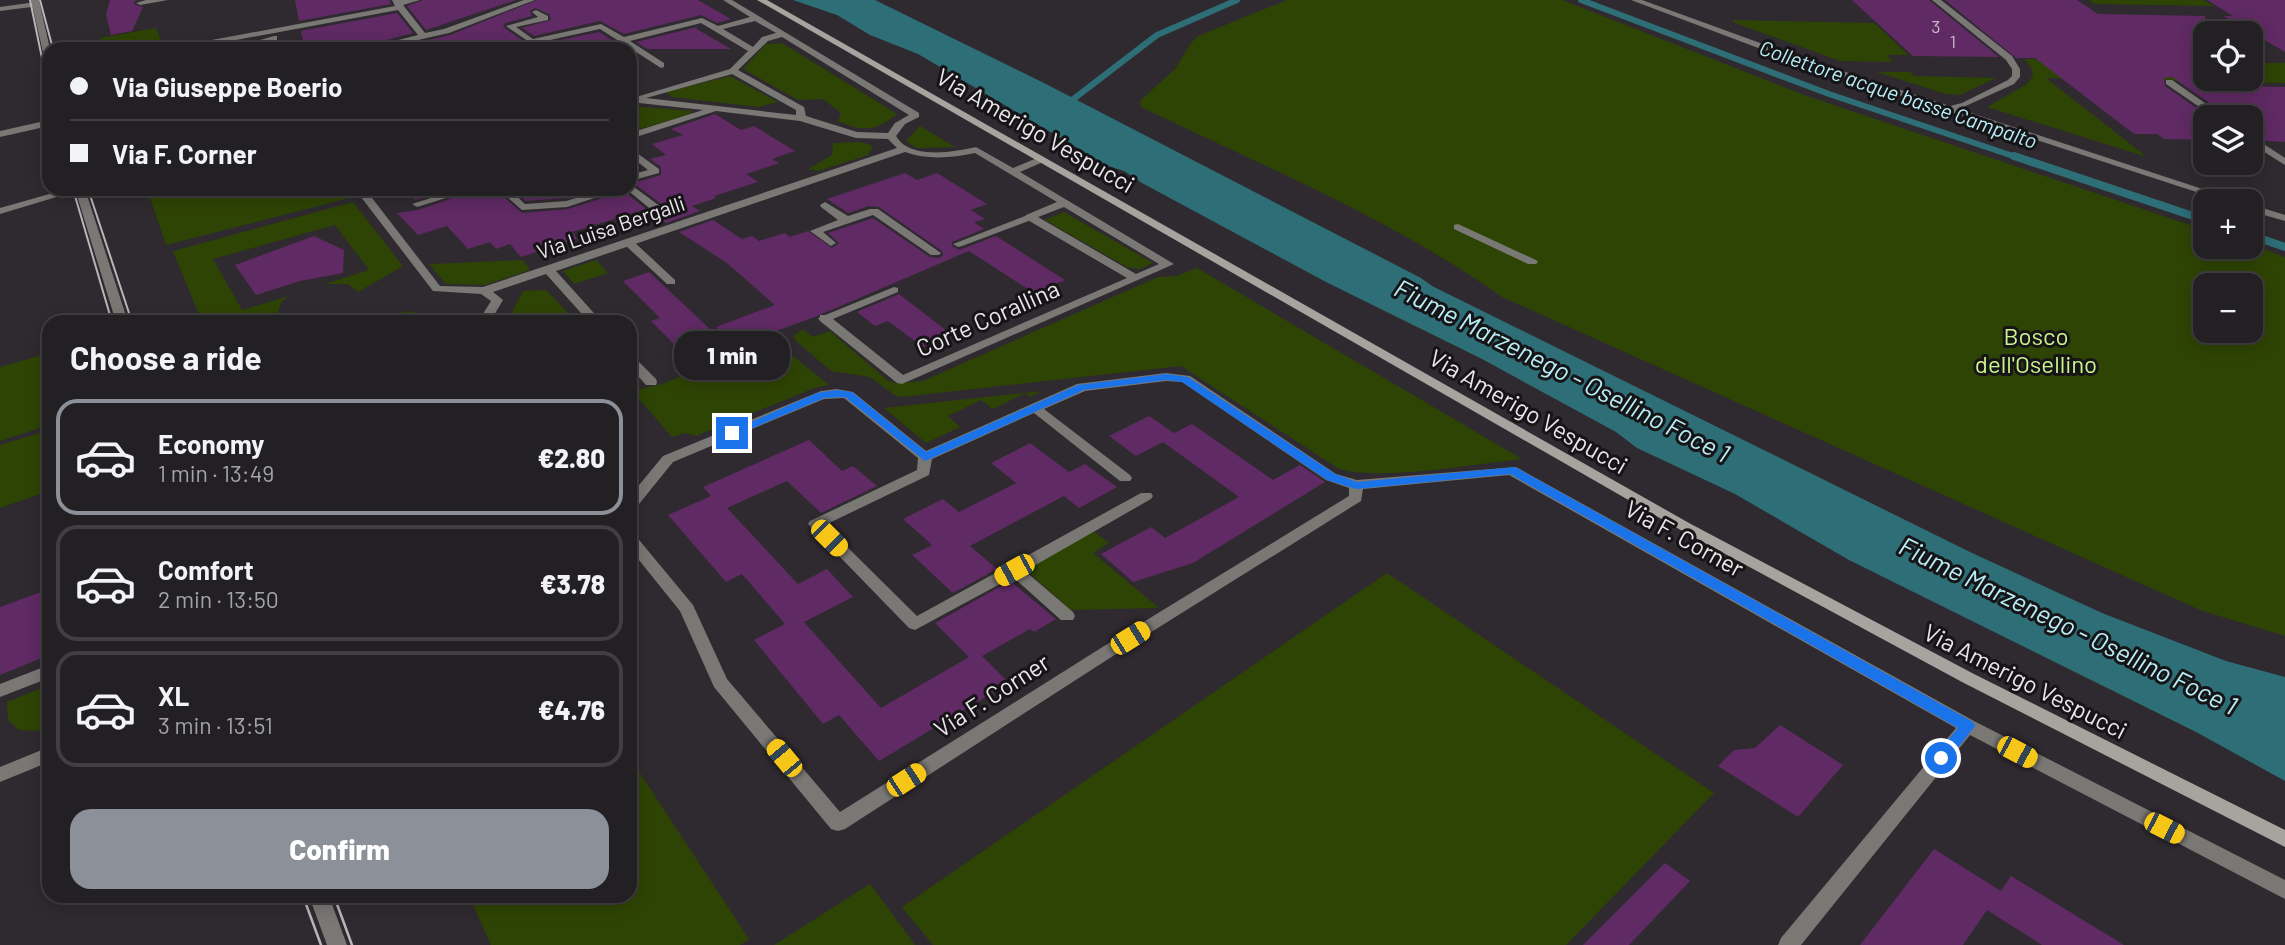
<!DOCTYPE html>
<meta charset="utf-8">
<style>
:root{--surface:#232023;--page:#2b282b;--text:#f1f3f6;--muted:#a3a3a6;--line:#403e41;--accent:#8c9099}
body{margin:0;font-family:Barlow,sans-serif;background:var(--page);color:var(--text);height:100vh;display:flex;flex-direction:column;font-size:26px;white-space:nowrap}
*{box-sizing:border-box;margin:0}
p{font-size:23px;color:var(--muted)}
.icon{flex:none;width:38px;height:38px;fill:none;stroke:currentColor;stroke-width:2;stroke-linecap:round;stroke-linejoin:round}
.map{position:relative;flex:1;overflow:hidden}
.panel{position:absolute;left:42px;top:315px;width:595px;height:588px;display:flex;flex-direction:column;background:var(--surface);border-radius:21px;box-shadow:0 4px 18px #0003,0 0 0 2px var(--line)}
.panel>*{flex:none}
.hud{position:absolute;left:42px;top:42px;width:595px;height:154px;border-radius:21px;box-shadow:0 4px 18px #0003,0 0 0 2px var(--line);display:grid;align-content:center;height:154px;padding:0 28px;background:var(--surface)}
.tools{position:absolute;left:2193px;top:21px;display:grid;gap:14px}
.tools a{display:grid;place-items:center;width:70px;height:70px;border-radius:14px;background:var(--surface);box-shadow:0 4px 18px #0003,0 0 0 2px var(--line);font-size:35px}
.end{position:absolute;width:32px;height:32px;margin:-16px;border:9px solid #1a73e8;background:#fff;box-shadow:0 0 0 4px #fff}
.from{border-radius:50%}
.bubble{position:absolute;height:49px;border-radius:21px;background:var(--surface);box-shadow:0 4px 18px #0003,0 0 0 2px var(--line);font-size:23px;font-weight:800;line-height:49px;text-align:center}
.car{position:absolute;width:21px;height:42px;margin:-21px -10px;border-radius:9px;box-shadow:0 0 5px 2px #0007;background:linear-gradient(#f5c518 24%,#345 0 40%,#f5c518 0 76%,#345 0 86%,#f5c518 0)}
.hud b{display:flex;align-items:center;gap:24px;height:66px;font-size:26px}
.hud b+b{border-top:2px solid var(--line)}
.hud i{width:18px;height:18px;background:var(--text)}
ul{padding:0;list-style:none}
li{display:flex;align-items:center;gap:21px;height:116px;margin:0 14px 10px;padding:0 14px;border:4px solid var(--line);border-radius:21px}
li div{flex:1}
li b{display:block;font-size:26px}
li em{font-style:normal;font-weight:800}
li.on{border-color:var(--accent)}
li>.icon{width:63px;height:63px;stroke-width:1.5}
h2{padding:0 28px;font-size:32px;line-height:84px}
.cta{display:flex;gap:14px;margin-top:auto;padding:14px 28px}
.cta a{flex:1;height:80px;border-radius:21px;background:var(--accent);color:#fff;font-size:28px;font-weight:800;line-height:80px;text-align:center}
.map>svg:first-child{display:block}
.green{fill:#2e4404;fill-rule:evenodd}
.water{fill:#2d6e77}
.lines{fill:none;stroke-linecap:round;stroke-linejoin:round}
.stream-far1{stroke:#2d6e77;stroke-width:6}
.stream{stroke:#2d6e77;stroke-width:8}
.building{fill:#602a64}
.pedestrian{fill:#797875;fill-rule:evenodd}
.minor{fill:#797875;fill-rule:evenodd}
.tertiary{fill:#797875;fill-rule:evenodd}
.secondary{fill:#a5a49f;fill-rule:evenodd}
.tram-far1{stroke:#b9b6b9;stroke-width:2}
.tram{stroke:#b9b6b9;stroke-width:2.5}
.route{fill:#1a73e8}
.labels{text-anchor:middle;stroke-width:6;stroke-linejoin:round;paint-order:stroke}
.far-number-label{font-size:18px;fill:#c8b8c8}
.far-water-label{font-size:21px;font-style:italic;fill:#b7eef6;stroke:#161416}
.far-street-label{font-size:21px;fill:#eae7ea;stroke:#161416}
.street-label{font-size:24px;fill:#eae7ea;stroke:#161416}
.park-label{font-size:24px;fill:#caf68c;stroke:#161416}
.water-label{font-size:26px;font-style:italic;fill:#b7eef6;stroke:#161416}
</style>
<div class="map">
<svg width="2285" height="945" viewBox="0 0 2285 945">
<rect width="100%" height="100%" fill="#2f2a2f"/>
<!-- green -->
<g class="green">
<path d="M 1287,0 L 1562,0 L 1807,96 L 2205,230 L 2205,247 L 2251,245 L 2285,257 L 2285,636 L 2200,610 L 1502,297 C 1391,218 1263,166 1141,107 L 1140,101 L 1175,69 L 1191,43 L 1198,36 ZM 2205,285 L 2250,285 L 2250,331 L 2205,331 Z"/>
<polygon points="2090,0 2203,0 2214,6 2095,4"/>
<polygon points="1732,20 1874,23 1909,55 1887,55 1893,62 1840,61 1735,23"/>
<polygon points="156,28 163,46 155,49 103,49 100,38"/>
<path d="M 782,43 L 897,114 C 875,132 863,132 838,121 L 841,113 L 823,99 L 798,100 L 743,69 L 766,44 Z"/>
<polygon points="2024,59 2205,62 2205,79 2250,79 2251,63 2285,63 2285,83 2046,78 2147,157 1987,107 2027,84 2033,76 2032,69"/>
<polygon points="1877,72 1910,72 1914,76 1996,78 1960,95 1946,94"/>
<polygon points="730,76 778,102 758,107 672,97 666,92"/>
<polygon points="630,106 693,111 690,114 630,132"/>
<polygon points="920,126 955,147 917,148 906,141"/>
<polygon points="861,142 873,146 868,155 818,171 808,169 832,155 833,143"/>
<polygon points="147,189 353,189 357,196 166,245"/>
<polygon points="353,202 403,266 358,292 348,284 325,284 369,270 335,225 213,259 242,310 289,296 281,302 278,314 283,318 304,321 346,313 379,319 406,311 465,320 463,322 202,322 173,251"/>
<polygon points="1064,212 1153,263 1140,269 1127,267 1045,220"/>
<polygon points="523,260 530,270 485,285 446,284 429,264"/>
<polygon points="596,260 608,273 574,284 563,271"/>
<path d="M 1197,268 L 1522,459 C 1473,464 1384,481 1339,469 L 1181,366 L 902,397 L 896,396 L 870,377 L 831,371 L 795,340 L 794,335 L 803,329 L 812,337 L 830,331 L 888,381 L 896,383 L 923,381 L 1158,277 L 1177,276 Z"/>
<polygon points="546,290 577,322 507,322 523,291"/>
<polygon points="778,344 829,385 814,388 696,436 685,433 672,437 632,391 662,384 762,345"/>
<polygon points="49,353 49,425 0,441 0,367"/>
<polygon points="1042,391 1030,397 1025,393 993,409 981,400 948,416 960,427 926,443 884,408"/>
<polygon points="49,430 49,491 0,508 0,445"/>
<polygon points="1093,531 1109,543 1093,553 1159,608 1071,610 1025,569"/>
<polygon points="1387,573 1714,793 1566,945 933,945 902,907"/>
<polygon points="49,685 49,726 38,731 19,730 8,720 7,702"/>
<polygon points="630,758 749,939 740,945 491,945 469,896 630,896"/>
<polygon points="870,884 915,945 774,945"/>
</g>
<!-- water -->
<polygon class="water" points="793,0 875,0 1044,83 1421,278 1432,286 1970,552 2102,613 2226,661 2285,677 2285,781 2196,732 1849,560 1735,494 1637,448 1616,432 1482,359 1326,282 1142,183 1124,171 1108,166 918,54 870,35 837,15"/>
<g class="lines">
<!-- stream-far1 -->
<g class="stream-far1">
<polyline points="1581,0 1829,94 2019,158"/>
<polyline points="1063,107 1157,35 1237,0"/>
</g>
<!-- stream -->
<g class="stream">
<polyline points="2014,156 2205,220"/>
<polyline points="2250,235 2285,247"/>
</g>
</g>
<!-- building -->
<g class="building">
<polygon points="110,0 137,0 134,2 135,5 143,7 132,31 111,35 106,14"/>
<polygon points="295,0 389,0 391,4 299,21"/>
<polygon points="423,0 516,0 426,30 407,6"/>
<polygon points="537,0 698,0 731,19 717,23 701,15 624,34 600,21 534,36 522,28 551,20 549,14 535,8 530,11 532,16 505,23 503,27 531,46 599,32 626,49 390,49 450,35"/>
<polygon points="1852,0 1929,0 1999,57 1913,56"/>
<polygon points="1945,0 2077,0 2098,14 2205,16 2205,85 2285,87 2285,142 2266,141 2250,131 2250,117 2230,117 2172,77 2164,78 2165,86 2205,114 2205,140 2164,139 2157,134 2134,134 2035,58 2016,58"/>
<polygon points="2207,0 2285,0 2285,52 2223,16 2233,16"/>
<polygon points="397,13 413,33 361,47 352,42 328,44 322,49 305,49 301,31"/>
<polygon points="701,26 695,28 731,49 647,49 636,42"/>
<polygon points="715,114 741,130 754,126 795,151 772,159 779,163 746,174 758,182 714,196 716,198 692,206 700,211 666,223 653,214 663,213 663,205 633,183 661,175 661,167 650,159 666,155 652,144 683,135 671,129"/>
<polygon points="905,173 917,180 937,173 987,204 971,210 985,219 974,222 984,229 952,242 952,246 959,250 996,236 1065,280 1034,293 969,251 817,316 736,346 716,327 775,305 727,263 679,232 713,220 742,239 752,236 759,241 785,233 790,237 808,231 832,248 839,243 828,233 873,218 930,257 939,258 943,255 942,251 879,207 869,206 848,213 827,199"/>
<polygon points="408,189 450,189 415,200"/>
<polygon points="478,189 495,189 522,213 568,209 624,191 646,209 572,232 577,239 521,257 510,244 496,249 490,242 468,249 447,226 418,235 397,213 418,210"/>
<polygon points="513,189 597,189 566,198 526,201"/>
<polygon points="314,236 344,250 343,273 300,281 256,295 235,265"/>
<polygon points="649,272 726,344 700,354 686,340 674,344 651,321 660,318 623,281"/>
<polygon points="899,294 952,335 923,347 888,321 875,326 857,312"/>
<polygon points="1149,416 1174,433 1192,424 1273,480 1300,465 1325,482 1193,563 1133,582 1101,554 1151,527 1165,538 1239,497 1163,442 1136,456 1109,436"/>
<polygon points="809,440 842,471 853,466 877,486 821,513 787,481 727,508 798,584 827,569 853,597 804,622 881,708 969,657 935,623 1010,581 1056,619 1034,632 1030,629 982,656 1009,683 879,761 839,715 823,724 754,640 785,624 742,574 726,582 668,515 711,496 703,487"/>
<polygon points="1030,443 1069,472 1085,464 1117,487 1079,508 1064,496 970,546 997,569 953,593 912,555 932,545 903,519 943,499 959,512 1016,483 991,463"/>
<polygon points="49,589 49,655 0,675 0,607"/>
<polygon points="1780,725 1843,765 1798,817 1718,766 1734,750 1755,748"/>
<polygon points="1934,849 2001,891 2011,876 2124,945 2042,945 1987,910 1963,945 1860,945"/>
<polygon points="1665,863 1690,881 1629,945 1583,945"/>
</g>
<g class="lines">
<!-- pedestrian -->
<g class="pedestrian">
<polygon points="1030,214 1034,215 1034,219 962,246 958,247 953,244"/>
<polygon points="1458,224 1536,260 1538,262 1536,264 1528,264 1454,229 1454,225"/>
<polygon points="628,239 632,240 675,280 675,284 667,284 624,244 623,242"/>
<polygon points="894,287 898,288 898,292 828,321 820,321 818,318"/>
</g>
<!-- minor -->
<g class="minor">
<polygon points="146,0 168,0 140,5 136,3"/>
<polygon points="392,0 420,0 403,5 425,33 444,29 524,0 535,0 449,33 378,49 363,49 418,35 398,10 188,49 174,47 395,6"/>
<path d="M 723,0 L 732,0 L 919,113 L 919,117 L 905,124 L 896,136 C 910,160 954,152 976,147 L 1013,168 L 1037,158 L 1043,158 L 1043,162 L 1020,172 L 1174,264 L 902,384 L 897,383 L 820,321 L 820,315 L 828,315 L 903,375 L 1127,278 L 1026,219 L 1026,215 L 1057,202 L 975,153 C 952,158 927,160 905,152 L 556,271 L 602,322 L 589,322 L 546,274 L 493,292 L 503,300 L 490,322 L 478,322 L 491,301 L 481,294 L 433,291 L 361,197 L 380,190 L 379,189 L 389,189 L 390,194 L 372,198 L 440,286 L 483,287 L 897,148 L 888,139 L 856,138 L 800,121 L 716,111 L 630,139 L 630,133 L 703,110 L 630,102 L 630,96 L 636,97 L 730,69 L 748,51 L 701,23 L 630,41 L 664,63 L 664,67 L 661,68 L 600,29 L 532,44 L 506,26 L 538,17 L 532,12 L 536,10 L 548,16 L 548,20 L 516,27 L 533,39 L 601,24 L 624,37 L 702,18 L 718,26 L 750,17 ZM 755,21 L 776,33 L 762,37 L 753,47 L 723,29 ZM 782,37 L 909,115 L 895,123 L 888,133 L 857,132 L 806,116 L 804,107 L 738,70 L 768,41 ZM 732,74 L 796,110 L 796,115 L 646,98 ZM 1064,207 L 1159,264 L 1136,274 L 1038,217 Z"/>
<polygon points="1631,0 1642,0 1793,55 1950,106 1962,103 2008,80 2012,76 2012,69 2006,60 1932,0 1941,0 2012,56 2020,69 2020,77 2014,84 1959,109 2239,201 2224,201 1787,59"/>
<polygon points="36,2 39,2 39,6 0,11 0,7"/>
<polygon points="274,36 277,36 277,40 242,49 229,49"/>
<polygon points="352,45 360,49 324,49 328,47"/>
<polygon points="2166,80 2172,80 2225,117 2214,117 2166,84"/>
<polygon points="49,120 49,126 0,137 0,131"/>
<polygon points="2250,135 2285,158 2285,165 2250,143"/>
<polygon points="630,148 659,169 659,173 630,181 630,175 648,170 630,156"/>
<polygon points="630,184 661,207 661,211 653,211 626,189 630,189"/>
<polygon points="67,189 83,189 0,214 0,208"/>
<polygon points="459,189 475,189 417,207 412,204"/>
<polygon points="498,189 509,189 525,204 566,201 606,189 622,189 567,207 522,210"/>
<polygon points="825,202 848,216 870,209 878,209 941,253 939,255 931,255 873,215 823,232 836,243 831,246 810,231 838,220 821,207 820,205"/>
<polygon points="2250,204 2285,215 2285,221 2250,211"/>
<polygon points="630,356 634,357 656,379 657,382 656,385 646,385 630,367"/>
<polygon points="1166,373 1190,376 1336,474 1357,480 1516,467 1974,721 2285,880 2285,899 1970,735 1801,945 1778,945 1781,938 1956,728 1509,475 1363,489 1361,501 1113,656 845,829 838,831 831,829 714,687 680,611 630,549 630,534 635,535 693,605 727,679 840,812 1101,648 1349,496 1349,488 1326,480 1182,382 1166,381 1085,391 1044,409 1130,475 1132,478 1130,481 1120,481 1034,413 932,459 929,475 825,525 917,616 1141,493 1151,493 1153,496 1151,499 1025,571 1073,612 1075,616 1073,620 1061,620 1013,577 915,630 909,628 808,524 810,521 917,470 918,458 844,398 824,399 673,462 635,509 630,511 630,496 663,456 821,391 837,389 853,392 926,451 1077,384"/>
<polygon points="49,665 49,678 0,697 0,684"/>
<polygon points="49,747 49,762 0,782 0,767"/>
</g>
<!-- tertiary -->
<g class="tertiary">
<polygon points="31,0 39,0 50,49 49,64 45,61"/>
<polygon points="75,189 85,189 128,322 116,322"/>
<polygon points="309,896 329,896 347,945 327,945"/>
</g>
<!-- secondary -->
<polygon class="secondary" points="757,0 767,0 1689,523 1974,674 2285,830 2285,847 1962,682 1679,529"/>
<!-- tram-far1 -->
<g class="tram-far1">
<polyline points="30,0 49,92"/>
<polyline points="40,0 53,49"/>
<polyline points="73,189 112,322"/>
<polyline points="88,189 132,322"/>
</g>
<!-- tram -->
<g class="tram">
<polyline points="303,896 321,945"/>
<polyline points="334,896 352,945"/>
</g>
</g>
<!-- route -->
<polygon class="route" points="1166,374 1188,377 1335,474 1357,482 1515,467 1973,722 1975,726 1947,762 1936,762 1934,758 1936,754 1958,728 1510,474 1356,489 1327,480 1182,382 1166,380 1084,390 925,461 845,397 824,398 736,435 726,433 817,393 837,390 852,392 926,452 1078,385"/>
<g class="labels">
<!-- far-number labels -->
<g class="far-number-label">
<text x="1936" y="33">3</text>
<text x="1953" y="48">1</text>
</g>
<!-- far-water labels -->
<g class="far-water-label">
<text transform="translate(1898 95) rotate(19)" y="7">Collettore acque basse Campalto</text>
</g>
<!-- far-street labels -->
<g class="far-street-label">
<text transform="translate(611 228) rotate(-19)" y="7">Via Luisa Bergalli</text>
</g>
<!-- street labels -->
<g class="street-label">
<text transform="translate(1035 131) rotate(30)" y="8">Via Amerigo Vespucci</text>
<text transform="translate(988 319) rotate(-24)" y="8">Corte Corallina</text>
<text transform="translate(1528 412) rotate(30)" y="8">Via Amerigo Vespucci</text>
<text transform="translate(1684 539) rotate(29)" y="8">Via F. Corner</text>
<text transform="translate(2025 682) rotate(27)" y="8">Via Amerigo Vespucci</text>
<text transform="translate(992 696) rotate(-33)" y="8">Via F. Corner</text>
</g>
<!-- park labels -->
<g class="park-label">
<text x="2036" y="345">Bosco<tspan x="2036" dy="28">dell'Osellino</tspan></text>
</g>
<!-- water labels -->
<g class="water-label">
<text transform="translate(1562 371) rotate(27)" y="9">Fiume Marzenego - Osellino Foce 1</text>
<text transform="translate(2068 626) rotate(26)" y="9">Fiume Marzenego - Osellino Foce 1</text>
</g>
</g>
</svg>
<div class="tools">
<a><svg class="icon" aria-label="locate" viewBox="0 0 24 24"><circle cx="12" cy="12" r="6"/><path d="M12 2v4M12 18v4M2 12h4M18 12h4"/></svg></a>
<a><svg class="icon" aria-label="layers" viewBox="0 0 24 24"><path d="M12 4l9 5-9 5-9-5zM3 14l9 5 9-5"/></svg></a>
<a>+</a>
<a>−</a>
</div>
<i class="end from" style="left:1941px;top:758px"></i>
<i class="end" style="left:732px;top:433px"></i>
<div class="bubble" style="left:674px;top:331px;width:116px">1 min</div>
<i class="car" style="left:829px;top:538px;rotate:135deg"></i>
<i class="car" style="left:1014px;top:570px;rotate:241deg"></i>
<i class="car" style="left:1130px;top:638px;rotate:58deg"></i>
<i class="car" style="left:2017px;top:752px;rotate:118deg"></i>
<i class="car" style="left:784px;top:758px;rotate:320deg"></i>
<i class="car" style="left:906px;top:780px;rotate:57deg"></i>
<i class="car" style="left:2164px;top:828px;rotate:117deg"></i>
<div class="hud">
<b><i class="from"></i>Via Giuseppe Boerio</b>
<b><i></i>Via F. Corner</b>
</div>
<section class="panel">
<h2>Choose a ride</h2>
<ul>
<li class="on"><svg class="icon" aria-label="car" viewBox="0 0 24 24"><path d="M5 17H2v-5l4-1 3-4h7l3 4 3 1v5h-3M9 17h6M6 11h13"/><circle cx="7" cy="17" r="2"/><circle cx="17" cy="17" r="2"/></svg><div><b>Economy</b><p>1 min · 13:49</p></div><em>€2.80</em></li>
<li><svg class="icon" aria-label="car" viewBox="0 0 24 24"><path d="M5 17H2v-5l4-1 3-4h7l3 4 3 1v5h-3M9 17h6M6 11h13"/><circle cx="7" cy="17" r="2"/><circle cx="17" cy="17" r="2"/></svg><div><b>Comfort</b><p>2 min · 13:50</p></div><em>€3.78</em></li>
<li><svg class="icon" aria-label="car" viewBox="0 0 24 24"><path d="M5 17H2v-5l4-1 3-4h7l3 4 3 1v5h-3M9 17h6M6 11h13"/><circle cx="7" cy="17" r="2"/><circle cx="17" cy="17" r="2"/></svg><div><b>XL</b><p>3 min · 13:51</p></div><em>€4.76</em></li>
</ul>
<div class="cta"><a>Confirm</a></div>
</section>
</div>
